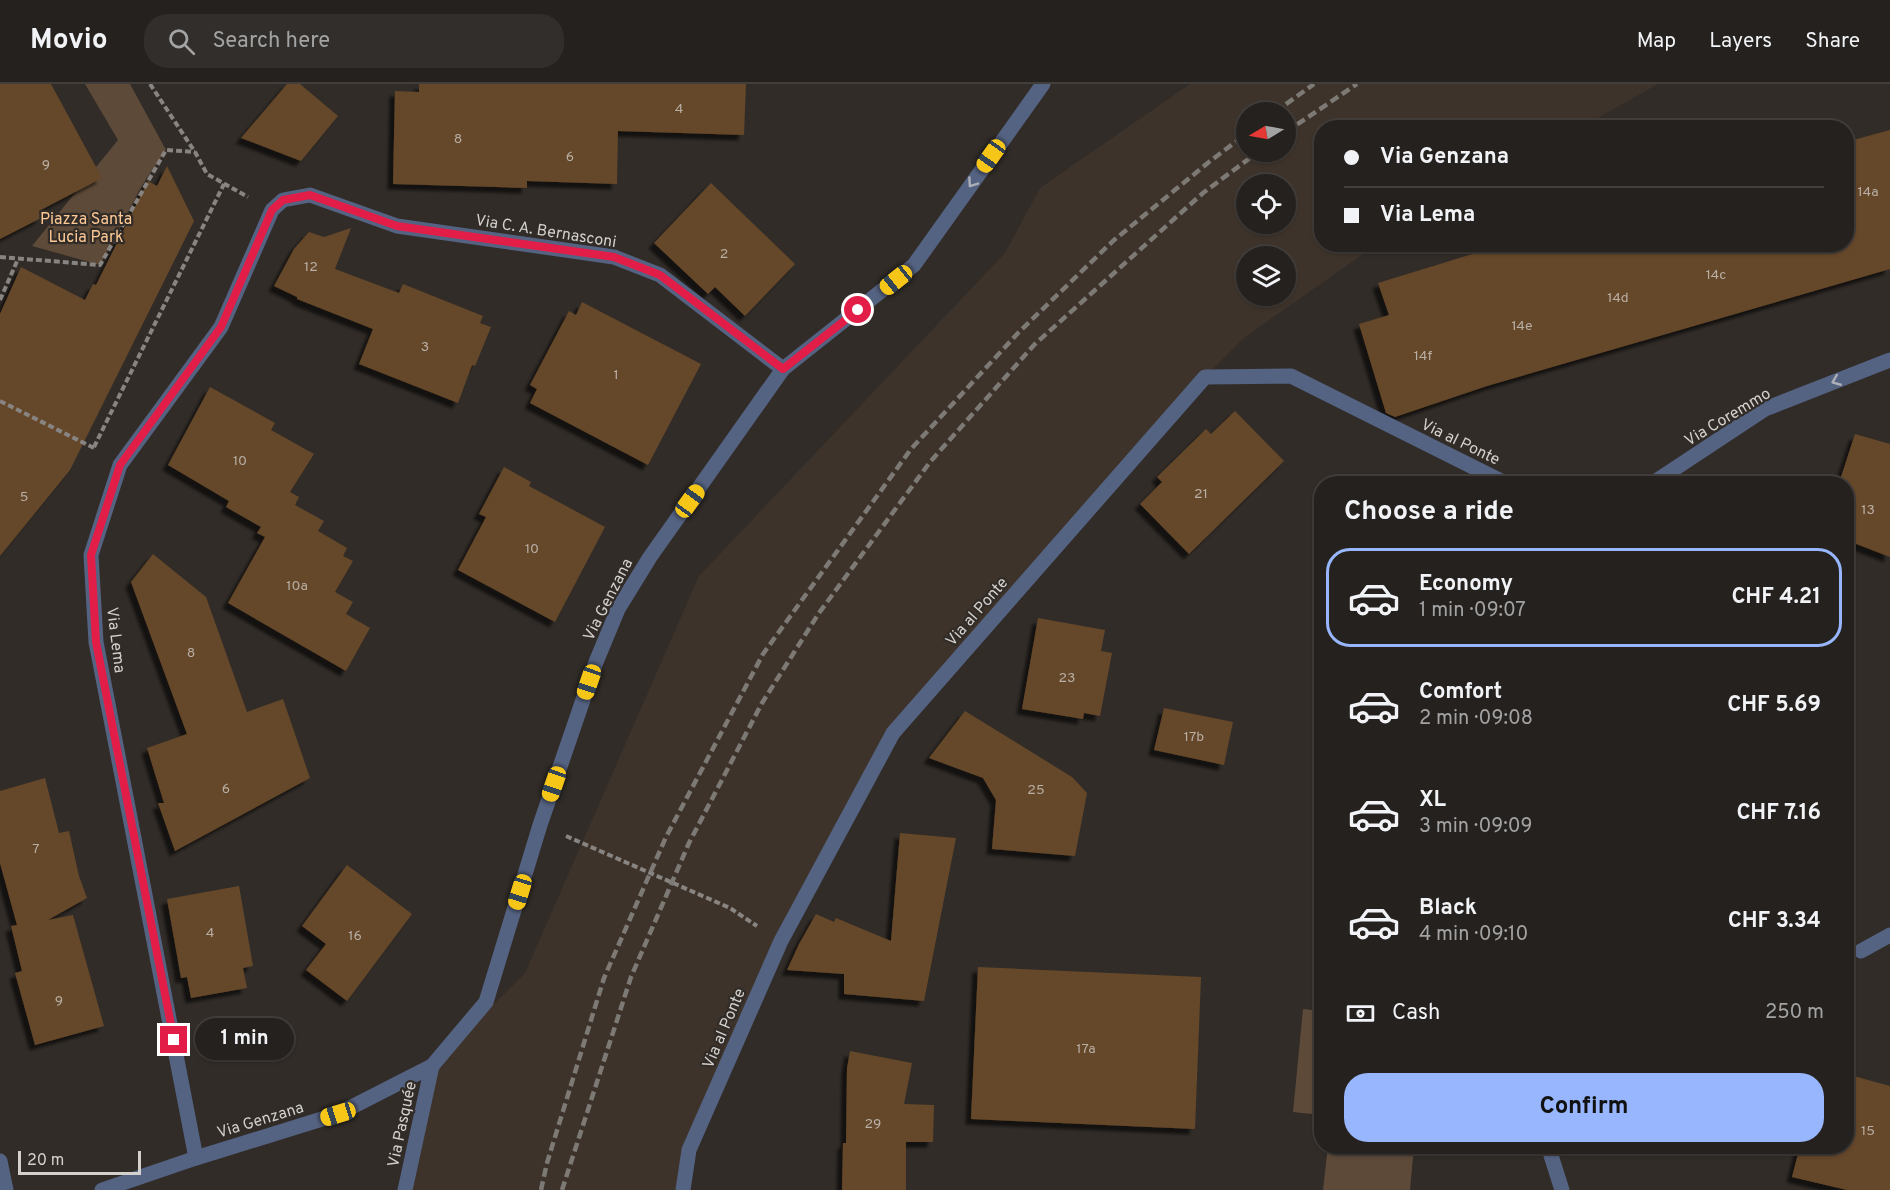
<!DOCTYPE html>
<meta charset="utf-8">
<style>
:root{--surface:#25211e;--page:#312e2b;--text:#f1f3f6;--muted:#a3a3a4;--line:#423e3c;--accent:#97b6fd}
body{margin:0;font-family:Overpass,sans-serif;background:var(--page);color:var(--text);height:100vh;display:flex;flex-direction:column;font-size:22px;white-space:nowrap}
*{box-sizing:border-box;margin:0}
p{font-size:20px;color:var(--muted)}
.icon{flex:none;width:33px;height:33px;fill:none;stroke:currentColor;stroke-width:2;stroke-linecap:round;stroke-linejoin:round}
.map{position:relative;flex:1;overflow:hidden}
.drawer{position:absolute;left:1314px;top:392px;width:540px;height:678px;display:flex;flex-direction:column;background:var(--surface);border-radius:24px;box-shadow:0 2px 4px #0004,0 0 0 2px var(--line)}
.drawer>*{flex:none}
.guide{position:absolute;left:1314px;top:36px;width:540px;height:132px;border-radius:24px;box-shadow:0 2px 4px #0004,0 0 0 2px var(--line);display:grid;align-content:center;height:132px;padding:0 30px;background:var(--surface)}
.needle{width:39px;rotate:260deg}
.fabs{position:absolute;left:1236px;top:18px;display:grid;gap:12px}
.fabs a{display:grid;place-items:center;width:60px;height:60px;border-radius:50%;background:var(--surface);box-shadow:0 2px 4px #0004,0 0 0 2px var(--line);font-size:30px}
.scale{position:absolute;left:18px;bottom:15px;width:123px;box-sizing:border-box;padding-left:6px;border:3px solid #d3d0cd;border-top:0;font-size:16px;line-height:21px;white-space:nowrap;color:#d3d0cd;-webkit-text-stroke:4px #312c28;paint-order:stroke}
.end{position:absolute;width:27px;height:27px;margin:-14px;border:8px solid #e11d48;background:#fff;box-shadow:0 0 0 3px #fff}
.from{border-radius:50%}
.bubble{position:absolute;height:42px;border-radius:21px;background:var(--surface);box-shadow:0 2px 4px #0004,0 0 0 2px var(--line);font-size:20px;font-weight:700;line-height:42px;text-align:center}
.car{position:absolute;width:18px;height:36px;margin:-18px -9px;border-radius:8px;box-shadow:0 0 4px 2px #0007;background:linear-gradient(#f5c518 24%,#345 0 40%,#f5c518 0 76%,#345 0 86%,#f5c518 0)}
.guide b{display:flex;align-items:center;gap:21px;height:57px;font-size:22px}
.guide b+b{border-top:2px solid var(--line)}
.guide i{width:15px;height:15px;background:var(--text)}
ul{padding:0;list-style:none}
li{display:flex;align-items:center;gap:18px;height:99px;margin:0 12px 9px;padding:0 18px;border:3px solid transparent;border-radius:24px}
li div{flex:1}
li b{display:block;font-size:22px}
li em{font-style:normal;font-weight:700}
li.selected{border-color:var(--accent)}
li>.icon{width:54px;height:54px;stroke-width:1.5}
h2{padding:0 30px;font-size:27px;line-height:72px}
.pay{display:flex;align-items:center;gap:15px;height:66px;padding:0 30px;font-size:22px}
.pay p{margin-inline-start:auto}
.button{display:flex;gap:12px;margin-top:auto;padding:12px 30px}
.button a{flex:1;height:69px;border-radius:24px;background:var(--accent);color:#111;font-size:24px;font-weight:700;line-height:69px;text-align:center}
header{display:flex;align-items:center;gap:36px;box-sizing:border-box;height:84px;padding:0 30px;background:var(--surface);border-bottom:2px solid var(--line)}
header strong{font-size:28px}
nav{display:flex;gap:33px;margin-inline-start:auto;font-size:21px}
.search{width:420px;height:54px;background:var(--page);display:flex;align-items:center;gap:15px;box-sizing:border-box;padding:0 21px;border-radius:24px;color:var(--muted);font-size:22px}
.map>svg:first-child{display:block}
.built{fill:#3d332a;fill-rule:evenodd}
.green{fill:#5d4a39}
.building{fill:#654729;filter:url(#shadow)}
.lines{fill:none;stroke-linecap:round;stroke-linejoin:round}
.path{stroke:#888481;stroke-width:4;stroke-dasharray:6 3;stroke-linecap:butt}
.minor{stroke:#556383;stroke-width:15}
.rail{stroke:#7d7975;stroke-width:4.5;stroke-dasharray:9 4.5;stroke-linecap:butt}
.oneway{stroke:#adafb7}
.route{stroke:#e11d48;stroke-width:8}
.labels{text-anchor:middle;stroke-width:4.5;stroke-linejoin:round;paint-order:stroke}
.number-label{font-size:14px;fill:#b8aea4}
.park-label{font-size:16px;fill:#fec995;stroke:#312c28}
.street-label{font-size:16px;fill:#d3d0cd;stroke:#312c28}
</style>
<header>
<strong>Movio</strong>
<div class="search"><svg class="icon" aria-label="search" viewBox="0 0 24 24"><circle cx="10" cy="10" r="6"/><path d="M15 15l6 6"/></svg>Search here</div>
<nav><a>Map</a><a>Layers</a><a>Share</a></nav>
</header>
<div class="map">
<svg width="1890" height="1106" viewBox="0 0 1890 1106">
<defs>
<filter id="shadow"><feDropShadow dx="-5.5" dy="5.5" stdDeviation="1.5" flood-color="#0009"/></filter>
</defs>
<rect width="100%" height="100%" fill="#312c28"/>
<!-- built -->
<path class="built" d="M 1190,0 L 1658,0 L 1582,43 L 1322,44 L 1322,160 L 1376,161 L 1245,253 L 1205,293 L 893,649 L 781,857 L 690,1066 L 683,1106 L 405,1106 L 432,982 L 525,889 L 699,492 L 1005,169 L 1040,104 ZM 1246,28 L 1286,28 L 1286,68 L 1246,68 ZM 1246,100 L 1286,100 L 1286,140 L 1246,140 ZM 1246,172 L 1286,172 L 1286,212 L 1246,212 Z"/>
<!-- green -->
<g class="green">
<polygon points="85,0 130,0 166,66 146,95 100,181 32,162 118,56"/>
<polygon points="1303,925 1321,927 1321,1031 1293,1028"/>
<polygon points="1328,1062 1414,1062 1410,1106 1323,1106"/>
</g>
<!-- building -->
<g class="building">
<polygon points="0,0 51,0 102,94 39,127 41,134 0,155"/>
<polygon points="287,0 300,0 338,32 301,77 241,54"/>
<polygon points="419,0 746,0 744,51 618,47 617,100 527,97 527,104 393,100 395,7 419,8"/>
<polygon points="1890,46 1890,185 1487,302 1395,333 1386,329 1359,240 1389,231 1378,199 1505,160 1846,160 1846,58"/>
<polygon points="167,82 194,137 70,386 0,472 0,230 21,183 85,216 93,200 96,201 148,97 157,102"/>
<polygon points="711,99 795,180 745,232 715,203 708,210 654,159"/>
<polygon points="351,144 335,185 399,209 403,200 483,232 480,239 491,243 475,282 472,281 458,319 359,280 373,245 297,215 297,213 274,202 294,165 309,148 324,153"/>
<polygon points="582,218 701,280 648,381 530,319 537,305 530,301 569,227 576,231"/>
<polygon points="210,303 275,339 271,346 314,370 290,408 299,413 295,421 324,437 318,447 347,464 343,472 353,477 335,508 353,518 346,530 370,544 346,587 228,519 265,453 257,449 261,443 226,423 229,417 168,381"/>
<polygon points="1235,327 1284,377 1189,470 1140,420 1162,398 1157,393 1206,345 1211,350"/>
<polygon points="1855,350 1890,360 1890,473 1846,456 1846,399 1839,399"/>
<polygon points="504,383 531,398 529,402 605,443 555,538 458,486 486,433 479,430"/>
<polygon points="153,470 206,513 247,628 283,615 310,694 175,767 158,719 164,719 147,664 187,650 131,498"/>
<polygon points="1038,534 1105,546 1101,567 1112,569 1100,632 1084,629 1083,635 1022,625"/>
<polygon points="1164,624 1233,638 1224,681 1154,666"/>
<polygon points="965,627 1072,693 1087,709 1075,772 992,765 996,716 983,694 929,674"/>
<polygon points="45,694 59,749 69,747 79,792 87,814 48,836 73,831 104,942 35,961 15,889 22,887 11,842 17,841 0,779 0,707"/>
<polygon points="900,749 956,754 924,917 844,910 844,890 787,886 799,860 816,830 834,838 836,834 891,857"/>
<polygon points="347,781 412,830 347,917 306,886 326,860 302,842"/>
<polygon points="239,802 253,882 243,884 247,904 191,914 187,893 181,894 167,815"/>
<polygon points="978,883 1201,893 1195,1045 971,1035"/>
<polygon points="850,967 912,979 904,1020 934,1021 933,1058 906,1058 906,1106 842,1106 843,1059 846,1059 847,984"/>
<polygon points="1846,990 1890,1002 1890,1106 1847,1106 1792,1093 1800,1062 1846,1062"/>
</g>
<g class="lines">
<!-- path -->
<g class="path">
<polyline points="150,0 195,68 207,90 248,113"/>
<polyline points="0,173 100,181 166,66 195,68"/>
<polyline points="0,216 18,175"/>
<polyline points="0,317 94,364"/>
<polyline points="94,363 224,100"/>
<polyline points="566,752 730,824 757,842"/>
<polyline points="1846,921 1853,895"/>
</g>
<!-- minor -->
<g class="minor">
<polyline points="1653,399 1765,325 1890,276"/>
<polyline points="1861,867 1890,851"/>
<polyline points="1548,1062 1562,1106"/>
<polyline points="196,1074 96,558 91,471 120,381 221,243 272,126 283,116 310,111 397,142 614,173 660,191 783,285"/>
<polyline points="0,1077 6,1106"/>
<polyline points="102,1106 196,1074 338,1030 432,982 486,918 540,741 596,578 618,525 650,473 783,285 914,181 1043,0"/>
<polyline points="405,1106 432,982"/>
<polyline points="683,1106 689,1066 781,857 893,649 1205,293 1291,292 1505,399"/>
</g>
<!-- rail -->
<g class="rail">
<polyline points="1275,28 1314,0"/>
<polyline points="1286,48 1357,0"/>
<polyline points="541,1106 547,1079 604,894 666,753 763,570 911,365 1019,248 1113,157 1209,78 1246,50"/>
<polyline points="562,1106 631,893 689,759 762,619 819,529 930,378 1034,261 1203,109 1258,68"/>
</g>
</g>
<!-- one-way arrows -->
<defs><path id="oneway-chevron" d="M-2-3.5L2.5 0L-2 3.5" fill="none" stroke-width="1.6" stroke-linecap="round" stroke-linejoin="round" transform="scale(1.5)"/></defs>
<g class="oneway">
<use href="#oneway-chevron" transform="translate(972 99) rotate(125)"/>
<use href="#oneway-chevron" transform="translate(1836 297) rotate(158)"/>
</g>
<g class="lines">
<!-- route -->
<polyline class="route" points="174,956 96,558 91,471 120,381 221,243 272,126 283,116 310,111 397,142 614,173 660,191 783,285 858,226"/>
</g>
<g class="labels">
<!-- number labels -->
<g class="number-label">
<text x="679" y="29">4</text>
<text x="458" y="59">8</text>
<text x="570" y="77">6</text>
<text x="46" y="85">9</text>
<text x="1868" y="112">14a</text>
<text x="724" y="174">2</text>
<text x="311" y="187">12</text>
<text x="1716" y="195">14c</text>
<text x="1618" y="218">14d</text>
<text x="1522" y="246">14e</text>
<text x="425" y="267">3</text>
<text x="1423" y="276">14f</text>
<text x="616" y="295">1</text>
<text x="240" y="381">10</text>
<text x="1201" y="414">21</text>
<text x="24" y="417">5</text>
<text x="1868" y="430">13</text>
<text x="532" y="469">10</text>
<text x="297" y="506">10a</text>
<text x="191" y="573">8</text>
<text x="1067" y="598">23</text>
<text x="1194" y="657">17b</text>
<text x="226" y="709">6</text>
<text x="1036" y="710">25</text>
<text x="36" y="769">7</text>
<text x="210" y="853">4</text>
<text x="355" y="856">16</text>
<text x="59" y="921">9</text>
<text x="1086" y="969">17a</text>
<text x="873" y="1044">29</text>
<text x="1868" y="1051">15</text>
</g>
<!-- park labels -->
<g class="park-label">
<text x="86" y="140">Piazza Santa<tspan x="86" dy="18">Lucia Park</tspan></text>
</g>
<!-- street labels -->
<g class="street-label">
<text transform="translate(546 146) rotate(9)" y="6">Via C. A. Bernasconi</text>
<text transform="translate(1727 332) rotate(-31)" y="6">Via Coremmo</text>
<text transform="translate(1461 357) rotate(26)" y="6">Via al Ponte</text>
<text transform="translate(607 515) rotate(-63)" y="6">Via Genzana</text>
<text transform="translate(976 527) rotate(-49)" y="6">Via al Ponte</text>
<text transform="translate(117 556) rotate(83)" y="6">Via Lema</text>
<text transform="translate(723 944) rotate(-67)" y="6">Via al Ponte</text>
<text transform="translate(260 1035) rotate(-17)" y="6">Via Genzana</text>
<text transform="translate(401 1040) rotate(-78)" y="6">Via Pasquée</text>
</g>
</g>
</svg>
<div class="fabs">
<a><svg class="needle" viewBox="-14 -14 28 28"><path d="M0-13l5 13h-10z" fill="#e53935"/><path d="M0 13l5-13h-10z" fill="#a3a3a4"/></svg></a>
<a><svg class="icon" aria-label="locate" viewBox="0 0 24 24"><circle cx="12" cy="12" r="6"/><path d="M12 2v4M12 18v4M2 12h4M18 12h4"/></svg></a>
<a><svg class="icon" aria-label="layers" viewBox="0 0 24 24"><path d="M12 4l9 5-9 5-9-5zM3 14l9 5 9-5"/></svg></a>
</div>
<div class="scale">20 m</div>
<i class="end from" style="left:858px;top:226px"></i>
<i class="end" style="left:174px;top:956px"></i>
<div class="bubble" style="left:195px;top:934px;width:99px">1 min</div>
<i class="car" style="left:991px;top:72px;rotate:215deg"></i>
<i class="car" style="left:896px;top:196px;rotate:231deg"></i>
<i class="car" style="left:690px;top:417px;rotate:36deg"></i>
<i class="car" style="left:589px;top:598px;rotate:199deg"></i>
<i class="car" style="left:554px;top:700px;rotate:199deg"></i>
<i class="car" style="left:520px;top:808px;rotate:197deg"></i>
<i class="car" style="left:338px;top:1030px;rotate:253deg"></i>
<div class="guide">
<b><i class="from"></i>Via Genzana</b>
<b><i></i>Via Lema</b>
</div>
<section class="drawer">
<h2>Choose a ride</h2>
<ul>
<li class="selected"><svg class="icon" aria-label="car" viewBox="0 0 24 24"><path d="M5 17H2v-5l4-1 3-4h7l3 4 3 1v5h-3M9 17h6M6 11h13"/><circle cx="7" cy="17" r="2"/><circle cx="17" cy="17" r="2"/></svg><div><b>Economy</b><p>1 min · 09:07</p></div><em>CHF 4.21</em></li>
<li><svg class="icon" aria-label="car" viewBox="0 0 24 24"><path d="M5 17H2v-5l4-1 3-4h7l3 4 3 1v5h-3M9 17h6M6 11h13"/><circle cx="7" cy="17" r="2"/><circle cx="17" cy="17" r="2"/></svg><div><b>Comfort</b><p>2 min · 09:08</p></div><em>CHF 5.69</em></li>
<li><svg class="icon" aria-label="car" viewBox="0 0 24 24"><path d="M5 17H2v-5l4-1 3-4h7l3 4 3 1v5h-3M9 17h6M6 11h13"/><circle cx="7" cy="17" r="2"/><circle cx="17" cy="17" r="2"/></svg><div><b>XL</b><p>3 min · 09:09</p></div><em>CHF 7.16</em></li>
<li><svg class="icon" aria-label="car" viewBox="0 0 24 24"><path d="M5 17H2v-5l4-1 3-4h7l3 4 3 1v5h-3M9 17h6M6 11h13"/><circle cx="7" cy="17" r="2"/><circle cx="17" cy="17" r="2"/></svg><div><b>Black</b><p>4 min · 09:10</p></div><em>CHF 3.34</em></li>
</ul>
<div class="pay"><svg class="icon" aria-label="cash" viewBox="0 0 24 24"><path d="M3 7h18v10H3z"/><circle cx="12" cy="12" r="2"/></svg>Cash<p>250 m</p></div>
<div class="button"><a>Confirm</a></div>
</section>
</div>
